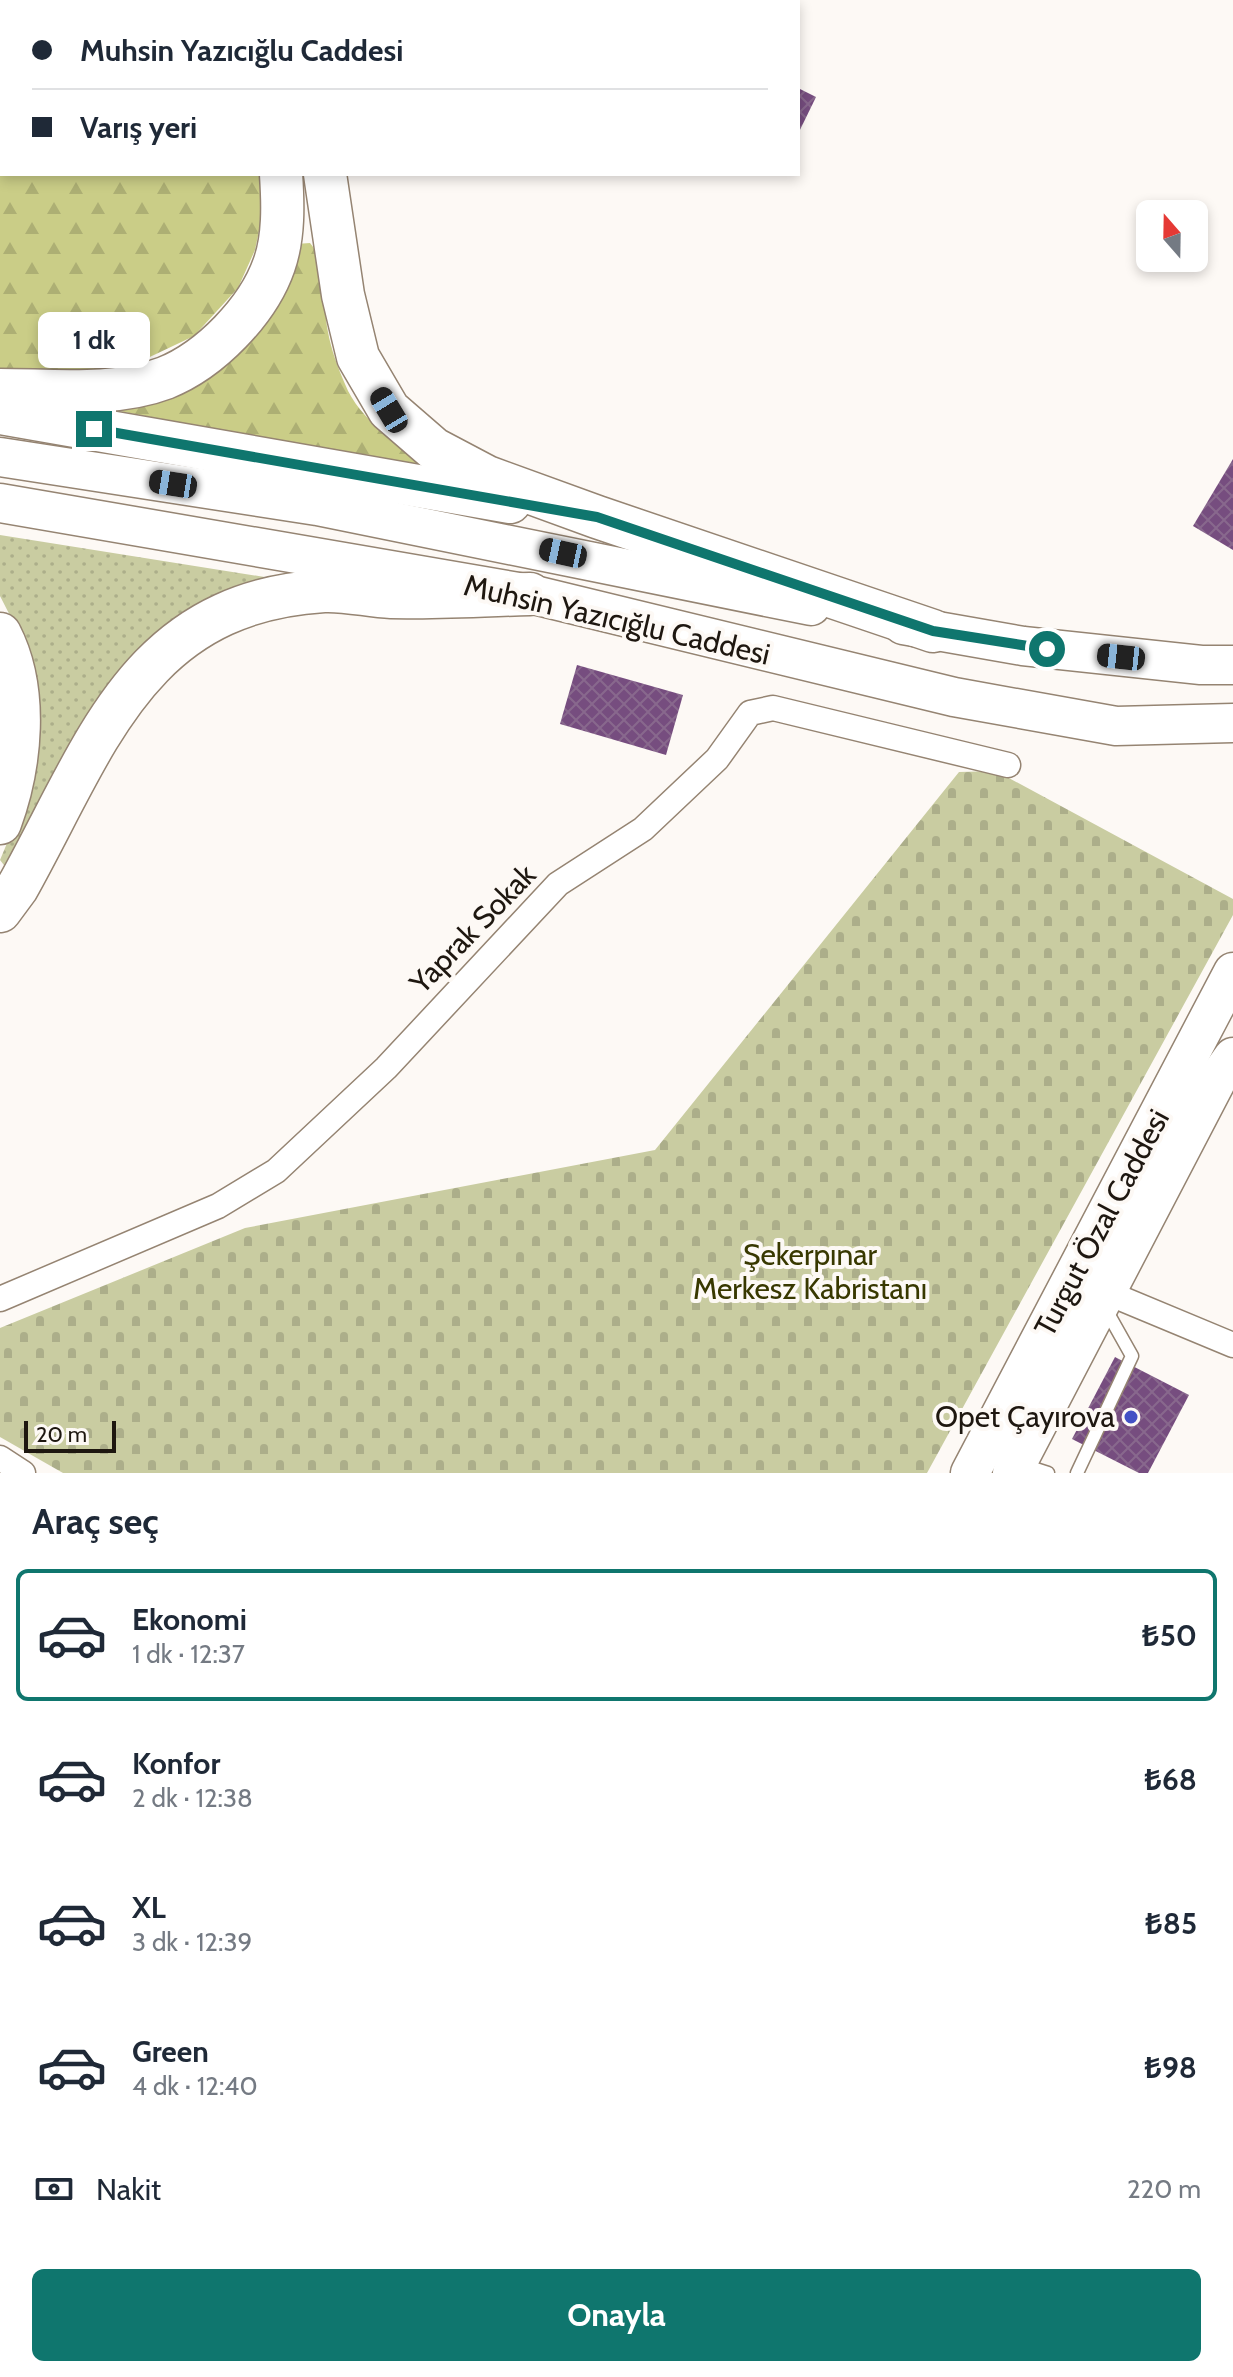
<!DOCTYPE html>
<html lang="tr">
<meta charset="utf-8">
<style>
:root{--surface:#fff;--page:#f6f6f7;--text:#1f2937;--muted:#747a83;--line:#e0e1e3;--accent:#0f766e}
body{margin:0;font-family:Cabin,sans-serif;background:var(--page);color:var(--text);height:100vh;display:flex;flex-direction:column;font-size:30px;white-space:nowrap}
*{box-sizing:border-box;margin:0}
p{font-size:26px;color:var(--muted)}
.icon{flex:none;width:44px;height:44px;fill:none;stroke:currentColor;stroke-width:2;stroke-linecap:round;stroke-linejoin:round}
.map{position:relative;height:1473px;overflow:hidden}
.side{display:flex;flex-direction:column;background:var(--surface);flex:1}
.side>*{flex:none}
.guide{position:absolute;left:0px;top:0px;width:800px;height:176px;box-shadow:0 4px 12px #0003;display:grid;align-content:center;height:176px;padding:0 32px;background:var(--surface)}
.needle{width:52px;rotate:340deg}
.buttons{position:absolute;left:1136px;top:200px;display:grid;gap:16px}
.buttons a{display:grid;place-items:center;width:72px;height:72px;border-radius:12px;background:var(--surface);box-shadow:0 4px 12px #0003;font-size:40px}
.scale{position:absolute;left:24px;bottom:20px;width:92px;box-sizing:border-box;padding-left:8px;border:4px solid #1e1710;border-top:0;font-size:22px;line-height:28px;white-space:nowrap;color:#1e1710;-webkit-text-stroke:6px #fdf9f5;paint-order:stroke}
.end{position:absolute;width:36px;height:36px;margin:-18px;border:10px solid #0f766e;background:#fff;box-shadow:0 0 0 4px #fff}
.from{border-radius:50%}
.bubble{position:absolute;height:56px;border-radius:12px;background:var(--surface);box-shadow:0 4px 12px #0003;font-size:26px;font-weight:800;line-height:56px;text-align:center}
.car{position:absolute;width:24px;height:48px;margin:-24px -12px;border-radius:10px;box-shadow:0 0 6px 2px #0007;background:linear-gradient(#222 24%,#8ab4d8 0 40%,#222 0 76%,#8ab4d8 0 86%,#222 0)}
.guide b{display:flex;align-items:center;gap:28px;height:76px;font-size:30px}
.guide b+b{border-top:2px solid var(--line)}
.guide i{width:20px;height:20px;background:var(--text)}
ul{padding:0;list-style:none}
li{display:flex;align-items:center;gap:24px;height:132px;margin:0 16px 12px;padding:0 16px;border:4px solid transparent;border-radius:12px}
li div{flex:1}
li b{display:block;font-size:30px}
li em{font-style:normal;font-weight:800}
li.selected{border-color:var(--accent)}
li>.icon{width:72px;height:72px;stroke-width:1.5}
h2{padding:0 32px;font-size:36px;line-height:96px}
.pay{display:flex;align-items:center;gap:20px;height:88px;padding:0 32px;font-size:30px}
.pay p{margin-inline-start:auto}
.primary-button{display:flex;gap:16px;margin-top:auto;padding:16px 32px}
.primary-button a{flex:1;height:92px;border-radius:12px;background:var(--accent);color:#fff;font-size:32px;font-weight:800;line-height:92px;text-align:center}
.map>svg:first-child{display:block}
.grass{fill:url(#grass-dots)}
.forest{fill:url(#forest-firs)}
.cemetery{fill:url(#cemetery-stones)}
.building{fill:url(#building-cross-hatch)}
.lines{fill:none;stroke-linecap:round;stroke-linejoin:round}
.lane-casing{stroke:#958472;stroke-width:15}
.street-casing{stroke:#958472;stroke-width:27}
.primary-casing{stroke:#958472;stroke-width:41}
.highway-casing{stroke:#958472;stroke-width:45}
.lane{stroke:#fff;stroke-width:12}
.street{stroke:#fff;stroke-width:24}
.primary{stroke:#fff;stroke-width:38}
.highway{stroke:#fff;stroke-width:42}
.route{stroke:#0f766e;stroke-width:10}
.poi-dot{fill:#4351c5;stroke:#fdf9f5;stroke-width:3}
.labels{text-anchor:middle;stroke-width:8;stroke-linejoin:round;paint-order:stroke}
.street-label{font-size:30px;fill:#1e1710;stroke:#fdf9f5}
.park-label{font-size:30px;fill:#383800;stroke:#fdf9f5}
.poi-label{font-size:30px;fill:#1e1710;stroke:#fdf9f5;text-anchor:end}
</style>
<div class="map">
<svg width="1233" height="1473" viewBox="0 0 1233 1473">
<defs>
<pattern id="grass-dots" width="8" height="8" patternUnits="userSpaceOnUse" patternTransform="scale(2)"><rect width="8" height="8" fill="#c9cca1"/><path d="M2 2h.1M6 6h.1" fill="none" stroke="#acae8a" stroke-width="1.8" stroke-linecap="round"/></pattern>
<pattern id="forest-firs" width="22" height="20" patternUnits="userSpaceOnUse" patternTransform="scale(2)"><rect width="22" height="20" fill="#cacd87"/><path d="M5 1l3.5 6h-7zM16 11l3.5 6h-7z" fill="#adaf74"/></pattern>
<pattern id="cemetery-stones" width="16" height="16" patternUnits="userSpaceOnUse" patternTransform="scale(2)"><rect width="16" height="16" fill="#c9cca1"/><path d="M2 7V4a2 2 0 0 1 4 0v3zM10 15v-3a2 2 0 0 1 4 0v3z" fill="#acae8a"/></pattern>
<pattern id="building-cross-hatch" width="8" height="8" patternUnits="userSpaceOnUse" patternTransform="scale(2)"><rect width="8" height="8" fill="#764d7f"/><path d="M0 0l8 8M0 8l8-8" fill="none" stroke="#88688d"/></pattern>
</defs>
<rect width="100%" height="100%" fill="#fdf9f5"/>
<!-- grass -->
<polygon class="grass" points="0,535 277,579 204,601 158,633 7,869 0,860 20,812 24,643 0,596"/>
<!-- forest -->
<g class="forest">
<polygon points="0,0 134,2 2,2 2,174 260,174 263,212 255,250 238,288 194,336 116,373 0,376"/>
<path d="M 310,243 C 330,267 322,302 328,332 C 331,349 338,368 345,384 C 360,422 398,440 423,468 L 108,409 L 147,401 L 296,244 Z"/>
</g>
<!-- cemetery -->
<polygon class="cemetery" points="996,771 1233,899 1233,915 927,1473 63,1473 0,1437 0,1328 245,1228 655,1150 959,772"/>
<!-- building -->
<g class="building">
<polygon points="798,88 816,97 798,134"/>
<polygon points="1233,459 1233,550 1193,526"/>
<polygon points="577,665 683,695 666,755 560,724"/>
<polygon points="1115,1357 1189,1395 1148,1473 1139,1473 1072,1439"/>
</g>
<g class="lines">
<defs>
<g id="lane">
<polyline points="545,2 547,0"/>
<polyline points="1020,1464 1048,1473"/>
<polyline points="1077,1473 1132,1356 1105,1308"/>
</g>
<g id="street">
<polyline points="1108,1293 1233,1345"/>
<polyline points="0,1299 218,1206 276,1171 386,1068 558,884 643,829 717,759 750,713 773,708 1008,765"/>
<polyline points="0,1458 23,1473"/>
</g>
<g id="primary">
<polyline points="0,457 317,506 811,606"/>
<polyline points="0,503 530,594 954,697 1116,726 1233,723"/>
<polyline points="903,625 1023,646 1201,665 1233,665"/>
<polyline points="970,1473 1233,972"/>
<polyline points="1012,1473 1218,1078 1233,1057"/>
</g>
<g id="highway">
<polyline points="177,0 180,2"/>
<polyline points="224,0 226,2"/>
<polyline points="325,174 343,295 358,357 389,410 434,449 487,477 597,517 933,631"/>
<path d="M 0,390 C 53,390 115,397 165,378 C 210,360 258,311 274,265 C 284,237 283,204 281,174"/>
<polyline points="0,413 510,502"/>
<path d="M 0,634 C 29,690 21,766 0,823"/>
<path d="M 0,911 L 17,888 C 96,747 137,602 324,591 C 346,590 369,596 391,597 C 437,598 484,595 530,594"/>
</g>
</defs>
<!-- lane casing -->
<use href="#lane" class="lane-casing"/>
<!-- street casing -->
<use href="#street" class="street-casing"/>
<!-- primary casing -->
<use href="#primary" class="primary-casing"/>
<!-- highway casing -->
<use href="#highway" class="highway-casing"/>
<!-- lane -->
<use href="#lane" class="lane"/>
<!-- street -->
<use href="#street" class="street"/>
<!-- primary -->
<use href="#primary" class="primary"/>
<!-- highway -->
<use href="#highway" class="highway"/>
</g>
<g class="lines">
<!-- route -->
<polyline class="route" points="94,429 597,517 933,631 1047,649"/>
</g>
<!-- markers -->
<circle class="poi-dot" cx="1131" cy="1417" r="8"/>
<g class="labels">
<!-- street labels -->
<g class="street-label">
<text transform="translate(617 620) rotate(13)" y="10">Muhsin Yazıcığlu Caddesi</text>
<text transform="translate(473 929) rotate(-46)" y="10">Yaprak Sokak</text>
<text transform="translate(1102 1223) rotate(-62)" y="10">Turgut Özal Caddesi</text>
</g>
<!-- park labels -->
<g class="park-label">
<text x="810" y="1265">Şekerpınar<tspan x="810" dy="34">Merkesz Kabristanı</tspan></text>
</g>
<!-- poi labels -->
<g class="poi-label">
<text x="1115" y="1427">Opet Çayırova</text>
</g>
</g>
</svg>
<div class="buttons">
<a><svg class="needle" viewBox="-14 -14 28 28"><path d="M0-13l5 13h-10z" fill="#e53935"/><path d="M0 13l5-13h-10z" fill="#747a83"/></svg></a>
</div>
<div class="scale">20 m</div>
<i class="end from" style="left:1047px;top:649px"></i>
<i class="end" style="left:94px;top:429px"></i>
<div class="bubble" style="left:38px;top:312px;width:112px">1 dk</div>
<i class="car" style="left:389px;top:410px;rotate:329deg"></i>
<i class="car" style="left:173px;top:484px;rotate:279deg"></i>
<i class="car" style="left:563px;top:553px;rotate:282deg"></i>
<i class="car" style="left:1121px;top:657px;rotate:276deg"></i>
<div class="guide">
<b><i class="from"></i>Muhsin Yazıcığlu Caddesi</b>
<b><i></i>Varış yeri</b>
</div>
</div>
<section class="side">
<h2>Araç seç</h2>
<ul>
<li class="selected"><svg class="icon" aria-label="car" viewBox="0 0 24 24"><path d="M5 17H2v-5l4-1 3-4h7l3 4 3 1v5h-3M9 17h6M6 11h13"/><circle cx="7" cy="17" r="2"/><circle cx="17" cy="17" r="2"/></svg><div><b>Ekonomi</b><p>1 dk · 12:37</p></div><em>₺50</em></li>
<li><svg class="icon" aria-label="car" viewBox="0 0 24 24"><path d="M5 17H2v-5l4-1 3-4h7l3 4 3 1v5h-3M9 17h6M6 11h13"/><circle cx="7" cy="17" r="2"/><circle cx="17" cy="17" r="2"/></svg><div><b>Konfor</b><p>2 dk · 12:38</p></div><em>₺68</em></li>
<li><svg class="icon" aria-label="car" viewBox="0 0 24 24"><path d="M5 17H2v-5l4-1 3-4h7l3 4 3 1v5h-3M9 17h6M6 11h13"/><circle cx="7" cy="17" r="2"/><circle cx="17" cy="17" r="2"/></svg><div><b>XL</b><p>3 dk · 12:39</p></div><em>₺85</em></li>
<li><svg class="icon" aria-label="car" viewBox="0 0 24 24"><path d="M5 17H2v-5l4-1 3-4h7l3 4 3 1v5h-3M9 17h6M6 11h13"/><circle cx="7" cy="17" r="2"/><circle cx="17" cy="17" r="2"/></svg><div><b>Green</b><p>4 dk · 12:40</p></div><em>₺98</em></li>
</ul>
<div class="pay"><svg class="icon" aria-label="cash" viewBox="0 0 24 24"><path d="M3 7h18v10H3z"/><circle cx="12" cy="12" r="2"/></svg>Nakit<p>220 m</p></div>
<div class="primary-button"><a>Onayla</a></div>
</section>
